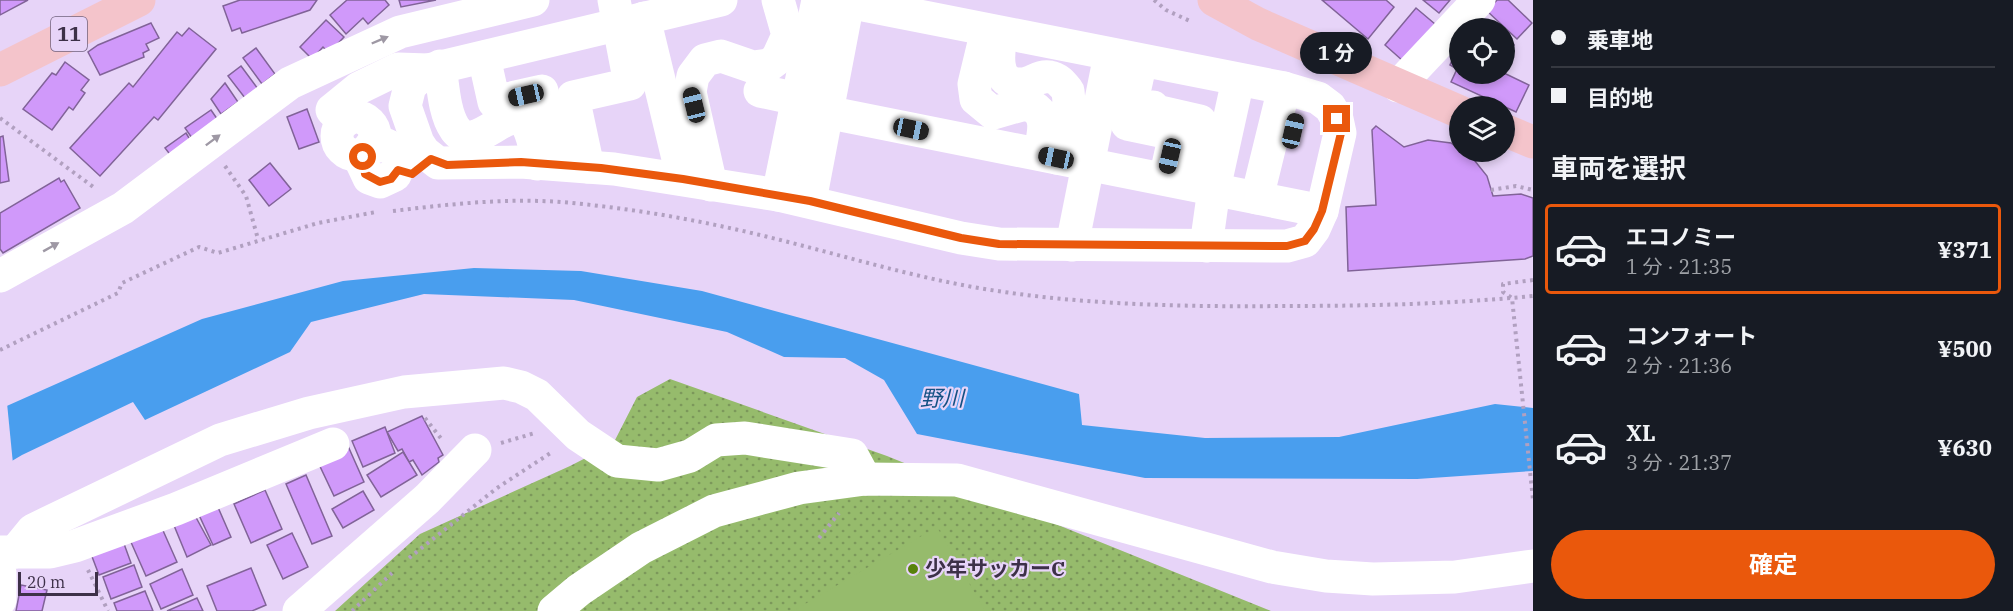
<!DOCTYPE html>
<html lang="ja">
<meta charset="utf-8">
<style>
:root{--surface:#171b24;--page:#20242c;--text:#f1f3f6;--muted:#9ea1a6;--line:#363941;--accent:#ea580c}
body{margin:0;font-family:"IBM Plex Serif","Noto Sans JP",serif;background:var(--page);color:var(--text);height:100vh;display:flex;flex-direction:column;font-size:22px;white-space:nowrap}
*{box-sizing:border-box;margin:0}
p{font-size:20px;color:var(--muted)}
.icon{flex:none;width:33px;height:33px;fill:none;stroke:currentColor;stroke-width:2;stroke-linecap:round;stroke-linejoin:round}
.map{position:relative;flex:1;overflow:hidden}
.side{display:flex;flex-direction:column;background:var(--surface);width:480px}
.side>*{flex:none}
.top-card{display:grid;align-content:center;height:132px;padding:0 18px;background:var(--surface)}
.buttons{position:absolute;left:1449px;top:18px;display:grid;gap:12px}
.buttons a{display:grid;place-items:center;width:66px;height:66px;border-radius:50%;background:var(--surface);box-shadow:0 3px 9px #0003;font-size:30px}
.scale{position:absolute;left:18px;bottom:15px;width:80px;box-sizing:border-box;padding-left:6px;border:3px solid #3d3048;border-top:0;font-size:16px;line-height:21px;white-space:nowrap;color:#3d3048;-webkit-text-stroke:4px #e7d4f8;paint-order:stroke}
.end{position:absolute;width:27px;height:27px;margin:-14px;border:8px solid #ea580c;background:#fff;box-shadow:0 0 0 3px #fff}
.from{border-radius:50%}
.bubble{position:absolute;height:42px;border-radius:21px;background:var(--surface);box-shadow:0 3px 9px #0003;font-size:20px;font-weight:700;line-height:42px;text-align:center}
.car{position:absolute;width:18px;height:36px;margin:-18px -9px;border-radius:8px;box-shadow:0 0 4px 2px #0007;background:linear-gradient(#222 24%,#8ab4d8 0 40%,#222 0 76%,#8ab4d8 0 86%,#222 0)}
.top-card b{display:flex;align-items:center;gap:21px;height:57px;font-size:22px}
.top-card b+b{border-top:2px solid var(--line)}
.top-card i{width:15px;height:15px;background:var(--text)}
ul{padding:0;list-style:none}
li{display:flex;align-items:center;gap:18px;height:90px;margin:0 12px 9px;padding:0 6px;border:3px solid transparent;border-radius:6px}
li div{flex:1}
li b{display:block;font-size:22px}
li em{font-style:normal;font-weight:700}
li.current{border-color:var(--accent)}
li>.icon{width:54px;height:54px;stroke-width:1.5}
h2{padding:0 18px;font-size:27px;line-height:72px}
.primary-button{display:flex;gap:12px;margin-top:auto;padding:12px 18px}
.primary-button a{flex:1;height:69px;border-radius:36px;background:var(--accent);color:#fff;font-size:24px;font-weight:700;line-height:69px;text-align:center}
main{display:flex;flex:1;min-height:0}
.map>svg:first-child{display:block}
.green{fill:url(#green-dots)}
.pitch{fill:#96bb6c}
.water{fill:#499eee}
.pier{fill:#e7d4f8}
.building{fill:#d099fa;stroke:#816398;stroke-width:1.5}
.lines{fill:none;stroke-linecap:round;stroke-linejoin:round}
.path{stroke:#b1a0c0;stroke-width:4;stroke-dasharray:3 4.5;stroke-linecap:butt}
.minor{stroke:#fff;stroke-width:33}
.major{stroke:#f4c4cb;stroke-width:33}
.oneway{fill:#9e98a4}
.route{stroke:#ea580c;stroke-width:8}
.poi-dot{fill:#58820c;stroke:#e7d4f8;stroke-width:2}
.labels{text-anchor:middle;stroke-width:4.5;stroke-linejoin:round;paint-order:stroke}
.shield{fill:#e7d4f8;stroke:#70617d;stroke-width:1.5}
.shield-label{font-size:20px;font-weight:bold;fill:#3d3048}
.poi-label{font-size:21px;font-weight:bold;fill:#3d3048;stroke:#e7d4f8;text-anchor:start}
.water-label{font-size:22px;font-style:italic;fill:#135083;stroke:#e7d4f8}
</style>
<main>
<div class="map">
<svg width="1533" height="611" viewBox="0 0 1533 611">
<defs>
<pattern id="green-dots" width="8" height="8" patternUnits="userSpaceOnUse" patternTransform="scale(1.5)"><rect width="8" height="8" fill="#96bb6c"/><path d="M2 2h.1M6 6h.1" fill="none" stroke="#7c985b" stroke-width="1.8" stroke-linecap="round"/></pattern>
</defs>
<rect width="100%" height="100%" fill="#e7d4f8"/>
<!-- green -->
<polygon class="green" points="670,379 887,456 1271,611 335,611 420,534 570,466 613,444 637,397"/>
<!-- pitch -->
<polygon class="pitch" points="937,527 985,611 793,611"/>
<!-- water -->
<polygon class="water" points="474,268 581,271 702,291 1079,394 1082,425 1205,438 1339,437 1495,404 1533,408 1533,471 1417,479 1145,478 917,434 884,380 845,358 784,357 727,332 574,300 424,294 311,322 290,352 145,420 133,402 22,455 0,468 0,409 202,319 343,281"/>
<!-- pier -->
<polygon class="pier" points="7,403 13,464 0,471 0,406"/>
<!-- building -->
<g class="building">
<polygon points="0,0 28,0 0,15"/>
<polygon points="240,0 317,0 310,10 242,33 240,28 232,31 223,6"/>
<polygon points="347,0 385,0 389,5 368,24 363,18 346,34 330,15"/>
<polygon points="399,0 436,0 401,7"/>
<polygon points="1322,0 1386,0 1394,7 1368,39"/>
<polygon points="1423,0 1450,0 1439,13"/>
<polygon points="1497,0 1508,0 1532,23 1517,39 1487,11"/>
<polygon points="1416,8 1435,24 1403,61 1385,45"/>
<polygon points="326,20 344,37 329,53 323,47 312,59 300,47"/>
<polygon points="151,23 159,38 146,44 149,50 143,53 144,57 100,75 88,52 98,45"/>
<polygon points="189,28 216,49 158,120 154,117 100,176 70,148 129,83 133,87 177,32 182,36"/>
<polygon points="1504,35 1514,45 1504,55"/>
<polygon points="256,48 275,74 262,84 243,58"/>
<polygon points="1456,51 1460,53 1460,74 1504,73 1529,85 1516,112 1451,82 1457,69 1450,65"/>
<polygon points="65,62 89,80 81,90 85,93 73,110 69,107 52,130 23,109 52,73 56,75"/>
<polygon points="241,66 258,89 245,98 228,76"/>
<polygon points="225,83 238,102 221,114 211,99"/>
<polygon points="307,109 319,142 299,149 287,117"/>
<polygon points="211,110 220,123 194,141 185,128"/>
<polygon points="1376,126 1404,147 1428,140 1451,143 1475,161 1487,176 1493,196 1521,194 1533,198 1533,256 1525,259 1348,271 1346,207 1376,205 1372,130"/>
<polygon points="186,133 192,143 172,157 165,148"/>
<polygon points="3,136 9,181 0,183 0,137"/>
<polygon points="270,163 291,189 269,206 249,180"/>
<polygon points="59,178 61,182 64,180 80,208 3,253 0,249 0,213"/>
<polygon points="422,416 443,455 438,458 439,462 422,475 413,460 409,462 402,449 398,451 387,432"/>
<polygon points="385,427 395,453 363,467 352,441"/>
<polygon points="348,446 364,482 334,496 317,460"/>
<polygon points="403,452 417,475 381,497 367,475"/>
<polygon points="306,475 332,536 312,544 286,484"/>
<polygon points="265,490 282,529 251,543 234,504"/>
<polygon points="363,491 374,510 343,528 332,509"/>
<polygon points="217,505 231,537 213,545 199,515"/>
<polygon points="193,512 211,545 187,557 173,523"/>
<polygon points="161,526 177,562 146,576 130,540"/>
<polygon points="292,533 308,567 283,579 267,545"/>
<polygon points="123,541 131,563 99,575 91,554"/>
<polygon points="134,565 142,587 111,599 103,577"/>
<polygon points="251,568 266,605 252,611 217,611 207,586"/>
<polygon points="182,569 193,595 161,609 150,584"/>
<polygon points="21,585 47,590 42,611 16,611"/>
<polygon points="145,591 153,611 117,611 114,603"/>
<polygon points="197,598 203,611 167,611"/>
</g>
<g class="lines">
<!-- path -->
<g class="path">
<polyline points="1154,0 1166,10 1192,22"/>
<polyline points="0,118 96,189"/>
<polyline points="225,166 246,196 258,239"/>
<polyline points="1491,190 1516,186 1533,190"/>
<path d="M 393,211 C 451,204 512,197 572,203 C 635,209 698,220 760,235 C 831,252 901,274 973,287 C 1075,305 1181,307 1285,306 C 1368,306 1450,304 1533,296"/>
<polyline points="1533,280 1503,284 1503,292 1512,298 1533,500"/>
<polyline points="0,350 118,293 122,283 199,247 218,253 318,223 376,212"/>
<polyline points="425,418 443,441"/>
<polyline points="501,443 535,433"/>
<polyline points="819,538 839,513"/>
<polyline points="409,558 497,488 552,452"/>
<polyline points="88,570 108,611"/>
<polyline points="352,611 392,573"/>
</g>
<!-- minor -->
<g class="minor">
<polyline points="721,0 428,70 410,86 405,106 418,143 424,152 438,163 521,162 614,169 778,195 961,238 999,244 1287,246 1305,241 1314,229 1322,211 1340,133 1337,119 1330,107 1318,98 1284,88 838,0"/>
<polyline points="644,18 683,179"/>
<path d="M 987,30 L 974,84 L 976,99 L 993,113 L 1025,104 C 1051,110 1044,134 1039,154"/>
<path d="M 1002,33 C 998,51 992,86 1023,84 C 1032,83 1040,75 1050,77 C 1058,78 1063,85 1068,91 L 1069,102 L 1057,158"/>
<polyline points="484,57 494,102 542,91 557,155"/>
<polyline points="1141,61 1127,124 1175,134 1165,179"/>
<path d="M 440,66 C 443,85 444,113 455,129 C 482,165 526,63 537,164"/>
<polyline points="1398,86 1479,0"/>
<polyline points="760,91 798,99"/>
<polyline points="1153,107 1152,110 1200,121 1189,175"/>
<polyline points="826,112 1322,211"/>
<circle cx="356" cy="136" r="19"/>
<polyline points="344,122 332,110 359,88 398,69 428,70"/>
<path d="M 366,152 L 362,163 L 369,178 L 380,182 L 395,175 C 402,163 399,153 387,145 L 370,147"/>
<polyline points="588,167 573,97 630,84 614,0"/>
<polyline points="711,185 690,92 693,76 705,60 721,56 753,67 769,65 777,59 788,35 778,0"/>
<polyline points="778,195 818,0"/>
<polyline points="1257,198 1284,88"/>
<polyline points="810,201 848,2"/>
<polyline points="1072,245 1110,55"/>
<polyline points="1206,246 1214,189 1238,80"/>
<polyline points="0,276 123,208 290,83 400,32 533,0"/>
<polyline points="0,552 50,552 75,546 176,509 333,444"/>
<polyline points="15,552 33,530 220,440 309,413 404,392 504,383 521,387 537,395 578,435 617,461 658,465 690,456 716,440 745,438 852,455 865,479"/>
<polyline points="0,573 0,600"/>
<polyline points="299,611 427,499 475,450"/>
<polyline points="554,611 579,590 641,548 714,511 799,488 865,479 957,480 1272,567 1326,576 1373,579 1455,577 1533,566"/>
</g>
<!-- major -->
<g class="major">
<polyline points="1214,0 1258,24 1460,112"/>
<polyline points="0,70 139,0"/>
<polyline points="1504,130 1533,142"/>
</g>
</g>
<!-- one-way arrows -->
<defs><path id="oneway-solid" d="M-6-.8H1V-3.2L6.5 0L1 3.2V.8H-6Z" transform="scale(1.5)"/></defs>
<g class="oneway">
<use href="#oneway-solid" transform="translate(380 40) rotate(-23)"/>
<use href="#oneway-solid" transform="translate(213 140) rotate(-37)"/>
<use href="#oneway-solid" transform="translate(51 247) rotate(-29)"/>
</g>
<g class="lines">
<!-- route -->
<polyline class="route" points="363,157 365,174 380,182 391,179 398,170 412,174 431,159 447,165 521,162 601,168 683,179 810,201 961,238 999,244 1287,246 1305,241 1314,229 1322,211 1341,133 1337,119"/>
</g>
<!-- markers -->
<circle class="poi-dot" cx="913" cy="569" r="6"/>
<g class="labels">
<!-- shield labels -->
<rect class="shield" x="51" y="17" width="36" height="34" rx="4.5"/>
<g class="shield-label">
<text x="69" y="41">11</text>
</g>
<!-- poi labels -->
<g class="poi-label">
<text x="925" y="576">少年サッカーC</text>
</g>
<!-- water labels -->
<g class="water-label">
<text x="942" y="406">野川</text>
</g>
</g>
</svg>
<div class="buttons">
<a><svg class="icon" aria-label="locate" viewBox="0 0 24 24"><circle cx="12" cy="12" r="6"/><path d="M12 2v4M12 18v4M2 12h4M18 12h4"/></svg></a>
<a><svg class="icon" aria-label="layers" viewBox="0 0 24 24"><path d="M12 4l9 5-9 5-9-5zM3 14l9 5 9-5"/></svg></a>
</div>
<div class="scale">20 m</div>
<i class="end from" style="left:363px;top:157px"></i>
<i class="end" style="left:1337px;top:119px"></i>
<div class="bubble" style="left:1300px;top:32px;width:72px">1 分</div>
<i class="car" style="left:526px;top:95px;rotate:257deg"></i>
<i class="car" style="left:694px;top:105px;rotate:346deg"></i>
<i class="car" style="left:911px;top:129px;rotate:102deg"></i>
<i class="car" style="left:1293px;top:131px;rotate:13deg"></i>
<i class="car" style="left:1170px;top:156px;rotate:193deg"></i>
<i class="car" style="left:1056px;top:158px;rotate:282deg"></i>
</div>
<section class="side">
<div class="top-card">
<b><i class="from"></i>乗車地</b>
<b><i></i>目的地</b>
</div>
<h2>車両を選択</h2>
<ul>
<li class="current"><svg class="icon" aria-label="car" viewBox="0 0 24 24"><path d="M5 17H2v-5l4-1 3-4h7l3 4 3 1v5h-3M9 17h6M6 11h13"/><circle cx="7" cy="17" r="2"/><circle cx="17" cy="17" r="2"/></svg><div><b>エコノミー</b><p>1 分 · 21:35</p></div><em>¥371</em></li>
<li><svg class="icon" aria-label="car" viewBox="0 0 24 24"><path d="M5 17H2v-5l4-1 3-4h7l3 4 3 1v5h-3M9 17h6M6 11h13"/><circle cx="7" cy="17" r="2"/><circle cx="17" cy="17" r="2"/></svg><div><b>コンフォート</b><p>2 分 · 21:36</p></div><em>¥500</em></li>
<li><svg class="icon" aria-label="car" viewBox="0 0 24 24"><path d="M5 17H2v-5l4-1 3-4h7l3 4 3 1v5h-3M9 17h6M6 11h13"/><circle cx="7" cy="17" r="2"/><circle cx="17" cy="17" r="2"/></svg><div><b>XL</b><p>3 分 · 21:37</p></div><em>¥630</em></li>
</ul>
<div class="primary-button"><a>確定</a></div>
</section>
</main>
